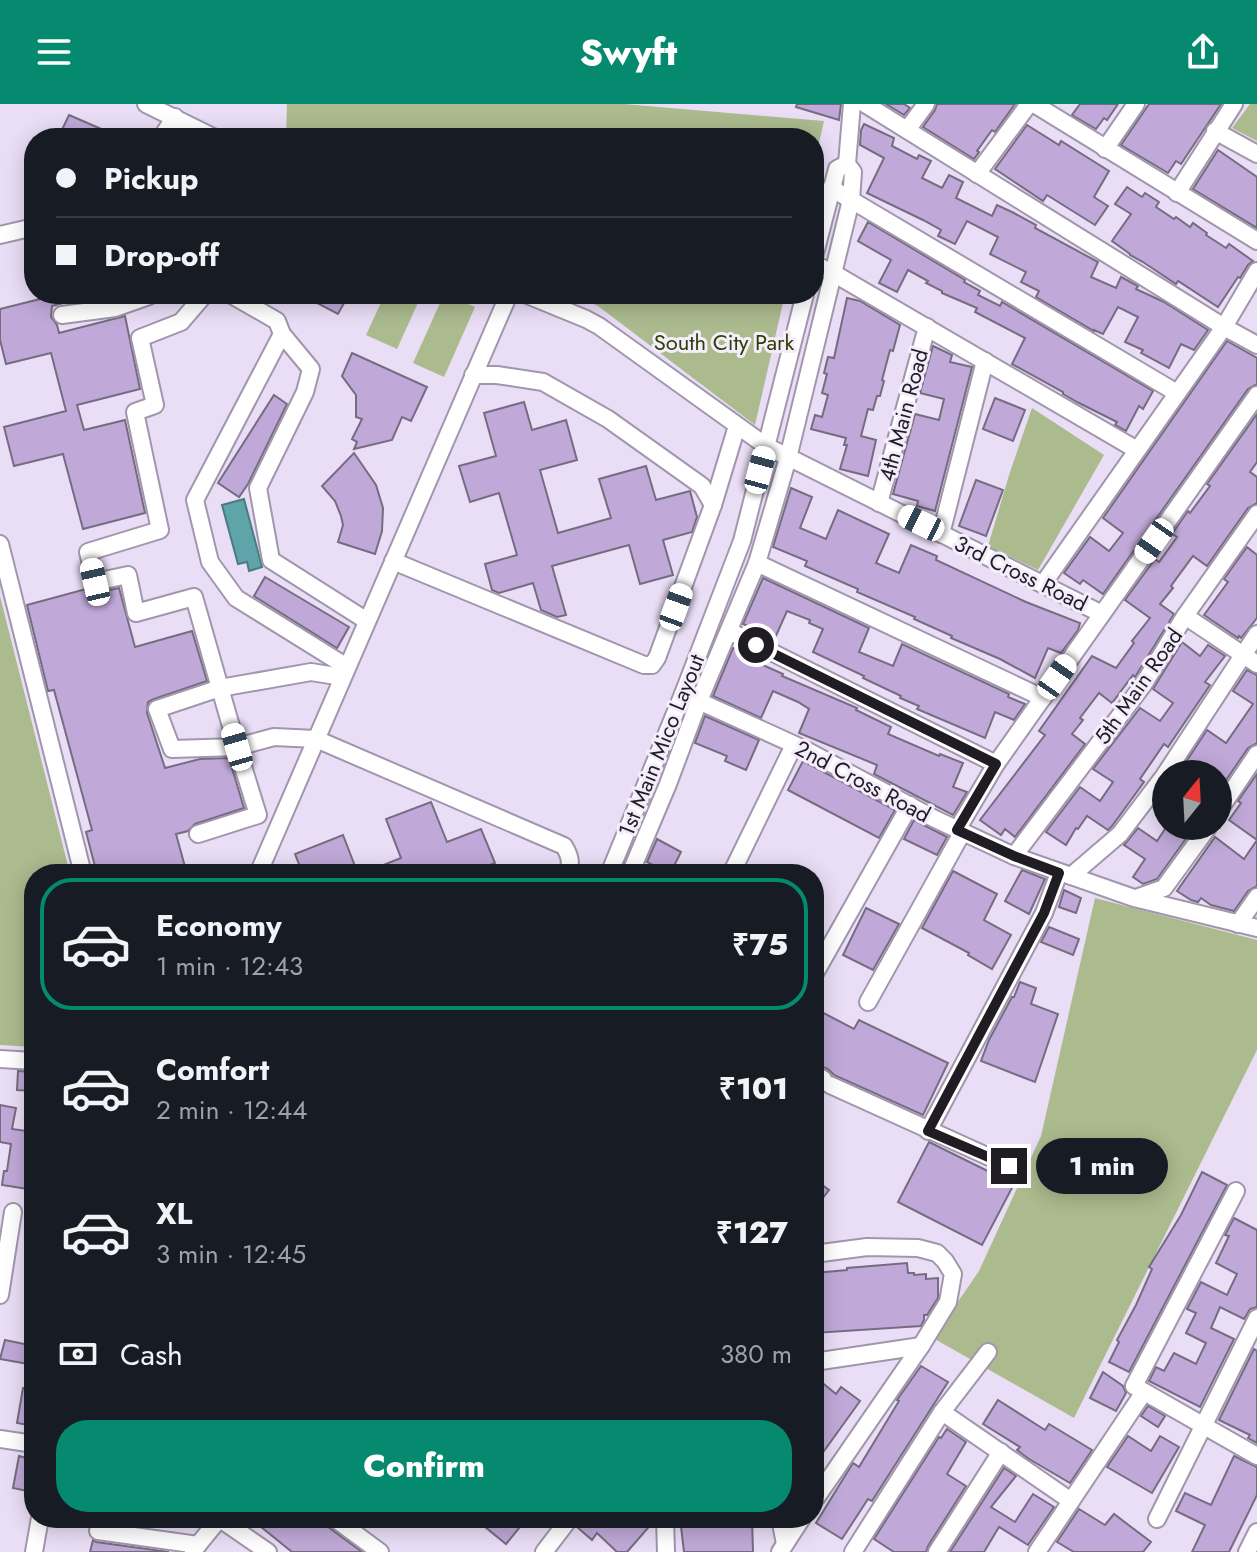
<!DOCTYPE html>
<meta charset="utf-8">
<style>
:root{--surface:#171b24;--page:#20242c;--text:#f1f3f6;--muted:#9ea1a6;--line:#363941;--accent:#068a6f}
body{margin:0;font-family:Jost,sans-serif;background:var(--page);color:var(--text);height:100vh;display:flex;flex-direction:column;font-size:30px;white-space:nowrap}
*{box-sizing:border-box;margin:0}
p{font-size:26px;color:var(--muted)}
.icon{flex:none;width:44px;height:44px;fill:none;stroke:currentColor;stroke-width:2;stroke-linecap:round;stroke-linejoin:round}
.map{position:relative;flex:1;overflow:hidden}
.panel{position:absolute;left:24px;top:760px;width:800px;height:664px;display:flex;flex-direction:column;background:var(--surface);border-radius:32px;box-shadow:0 4px 20px #0003}
.panel>*{flex:none}
.banner{position:absolute;left:24px;top:24px;width:800px;height:176px;border-radius:32px;box-shadow:0 4px 20px #0003;display:grid;align-content:center;height:176px;padding:0 32px;background:var(--surface)}
.needle{width:52px;rotate:18deg}
.tools{position:absolute;left:1152px;top:656px;display:grid;gap:16px}
.tools a{display:grid;place-items:center;width:80px;height:80px;border-radius:50%;background:var(--surface);box-shadow:0 4px 20px #0003;font-size:40px}
.end{position:absolute;width:36px;height:36px;margin:-18px;border:10px solid #201c24;background:#fff;box-shadow:0 0 0 4px #fff}
.from{border-radius:50%}
.bubble{position:absolute;height:56px;border-radius:28px;background:var(--surface);box-shadow:0 4px 20px #0003;font-size:26px;font-weight:800;line-height:56px;text-align:center}
.car{position:absolute;width:24px;height:48px;margin:-24px -12px;border-radius:10px;box-shadow:0 0 6px 2px #0007;background:linear-gradient(#fff 24%,#345 0 40%,#fff 0 76%,#345 0 86%,#fff 0)}
.banner b{display:flex;align-items:center;gap:28px;height:76px;font-size:30px}
.banner b+b{border-top:2px solid var(--line)}
.banner i{width:20px;height:20px;background:var(--text)}
ul{padding:14px 0 0;list-style:none}
li{display:flex;align-items:center;gap:24px;height:132px;margin:0 16px 12px;padding:0 16px;border:4px solid transparent;border-radius:32px}
li div{flex:1}
li b{display:block;font-size:30px}
li em{font-style:normal;font-weight:800}
li.on{border-color:var(--accent)}
li>.icon{width:72px;height:72px;stroke-width:1.5}
.pay{display:flex;align-items:center;gap:20px;height:88px;padding:0 32px;font-size:30px}
.pay p{margin-inline-start:auto}
.cta{display:flex;gap:16px;margin-top:auto;padding:16px 32px}
.cta a{flex:1;height:92px;border-radius:32px;background:var(--accent);color:#fff;font-size:32px;font-weight:800;line-height:92px;text-align:center}
header{display:flex;justify-content:space-between;align-items:center;height:104px;padding:0 32px;background:var(--accent);color:#fff;font-size:36px;font-weight:800}
.map>svg:first-child{display:block}
.green{fill:#acbb8e}
.water{fill:#5fa4a9;stroke:#4c7b81;stroke-width:2}
.building{fill:#c0a9d8;stroke:#766c81;stroke-width:2}
.lines{fill:none;stroke-linecap:round;stroke-linejoin:round}
.minor-casing{stroke:#a196ac;stroke-width:20}
.minor{stroke:#fff;stroke-width:16}
.route{stroke:#201c24;stroke-width:10}
.labels{text-anchor:middle;stroke-width:6;stroke-linejoin:round;paint-order:stroke}
.park-label{font-size:22px;fill:#2f3d02;stroke:#f4edfc}
.street-label{font-size:22px;fill:#201c24;stroke:#f4edfc}
</style>
<header><svg class="icon" aria-label="menu" viewBox="0 0 24 24"><path d="M4 6h16M4 12h16M4 18h16"/></svg>Swyft<svg class="icon" aria-label="share" viewBox="0 0 24 24"><path d="M12 15V3M7 8l5-5 5 5M5 13v7h14v-7"/></svg></header>
<div class="map">
<svg width="1257" height="1448" viewBox="0 0 1257 1448">
<rect width="100%" height="100%" fill="#eadef6"/>
<!-- green -->
<g class="green">
<polygon points="287,0 624,0 824,17 814,61 814,34 286,34"/>
<polygon points="1250,0 1257,0 1257,37 1232,24"/>
<polygon points="385,190 422,190 397,245 366,231"/>
<polygon points="444,190 475,203 444,273 413,259"/>
<polygon points="573,190 785,190 755,321 598,202"/>
<polygon points="1032,304 1104,351 1038,466 988,442 1010,368"/>
<polygon points="0,492 70,770 34,770 34,943 0,941"/>
<polygon points="1095,794 1257,836 1257,946 1074,1314 933,1234 979,1167 1041,1032"/>
</g>
<!-- water -->
<polygon class="water" points="244,395 262,463 249,467 247,458 238,460 222,401"/>
<!-- building -->
<g class="building">
<polygon points="797,0 841,0 839,16 796,3"/>
<polygon points="886,0 904,0 910,4 904,11"/>
<polygon points="937,0 1015,0 995,28 992,26 977,47 979,48 974,55 923,23 935,6"/>
<polygon points="1080,0 1118,0 1107,16 1104,14 1096,25 1072,11"/>
<polygon points="1149,0 1221,0 1181,60 1176,57 1168,69 1121,41"/>
<polygon points="69,11 122,34 70,34 60,30"/>
<polygon points="864,20 894,34 892,42 917,55 919,51 931,57 922,74 942,84 949,71 963,78 956,94 992,112 997,101 1012,108 1036,121 1035,124 1098,158 1091,173 1116,184 1121,173 1138,182 1136,185 1164,198 1208,226 1194,246 1181,240 1169,264 1141,249 1143,246 1125,238 1138,213 1118,203 1103,230 1094,226 1094,227 1036,193 1039,187 1021,178 1026,168 990,150 998,133 967,117 955,140 938,132 941,126 923,116 867,89 884,54 860,41 861,26"/>
<polygon points="1027,21 1059,41 1061,37 1109,67 1094,93 1108,102 1095,121 1047,91 1043,97 995,65"/>
<polygon points="1218,46 1257,73 1257,124 1193,85"/>
<polygon points="1127,83 1142,93 1145,89 1159,98 1156,103 1174,115 1176,113 1190,123 1193,119 1207,129 1206,131 1226,144 1229,140 1253,157 1248,161 1240,174 1238,173 1218,203 1178,177 1176,180 1143,158 1130,151 1130,150 1112,137 1131,110 1115,100"/>
<polygon points="868,118 965,176 964,178 980,187 978,191 1000,202 1002,198 1153,287 1143,305 1139,302 1126,327 1115,321 1117,318 1079,299 1063,290 1063,288 1012,260 1025,234 975,208 977,204 942,189 942,187 926,179 928,177 908,166 897,188 879,179 891,156 858,137"/>
<polygon points="42,190 81,190 82,194 52,202 51,213 57,221 59,229 125,212 140,285 77,301 84,326 125,316 145,409 83,425 63,350 14,362 4,323 66,307 51,249 6,260 0,236 0,205 44,194"/>
<polygon points="300,190 349,190 338,210"/>
<polygon points="847,194 860,197 900,221 893,247 890,246 882,276 884,277 880,292 877,292 873,306 868,305 861,332 876,336 868,372 840,365 847,341 844,341 846,334 811,325 815,311 822,313 828,291 822,289 827,270 824,269 828,253 834,254"/>
<polygon points="1227,237 1257,254 1257,280 1248,285 1103,490 1083,476 1080,480 1064,469 1090,433 1109,447 1123,429 1103,414"/>
<polygon points="933,242 952,251 950,258 972,263 935,407 917,402 918,397 893,390 915,310 939,316 944,295 920,289"/>
<polygon points="352,249 427,283 411,317 402,313 392,336 354,345 357,338 352,335 362,315 356,313 356,291 342,272"/>
<polygon points="274,291 287,300 248,380 239,393 218,379"/>
<polygon points="995,294 1025,306 1013,337 983,325"/>
<polygon points="524,298 532,326 566,316 577,356 540,366 558,429 611,414 599,375 646,362 656,396 690,387 697,413 692,428 663,436 673,471 640,480 629,441 552,462 566,511 557,513 541,506 533,479 499,489 492,486 485,460 517,451 499,389 470,398 459,362 496,352 484,309"/>
<polygon points="1257,310 1257,358 1250,368 1257,373 1257,399 1248,404 1207,462 1193,452 1171,482 1173,484 1160,500 1174,510 1135,573 1133,571 1112,599 1099,589 1080,614 1083,616 1072,630 1085,640 1015,733 1005,725 1001,731 980,716 1045,631 1039,627 1092,552 1116,564 1134,539 1132,537 1150,514 1125,496 1155,455 1159,458 1177,433 1172,430 1188,407 1190,409 1210,382 1207,380"/>
<polygon points="354,349 376,381 383,404 382,427 375,450 338,438 343,421 341,412 335,397 322,382"/>
<polygon points="976,376 1003,386 986,432 959,422"/>
<polygon points="791,384 812,393 800,424 826,435 838,406 889,430 876,459 899,469 911,441 937,452 936,456 1026,498 1080,519 1078,526 1061,549 1048,544 1035,574 1000,555 951,534 952,532 914,515 915,513 857,488 858,485 805,462 807,457 773,443"/>
<polygon points="1247,443 1257,451 1257,514 1241,534 1239,532 1238,534 1204,511 1228,478 1224,475"/>
<polygon points="265,473 349,523 337,544 254,492"/>
<polygon points="763,474 869,524 859,548 893,562 902,540 1009,590 1008,593 1025,600 1014,616 995,608 985,634 917,605 919,602 900,594 901,592 863,574 864,572 813,548 823,525 809,519 810,516 787,507 775,534 743,520"/>
<polygon points="119,484 135,543 192,527 207,577 154,595 148,598 147,609 165,664 200,655 229,654 244,704 195,720 188,727 176,730 187,770 97,770 86,728 92,726 54,586 48,587 27,501 86,485 91,488 97,489"/>
<polygon points="1182,538 1200,552 1208,541 1225,552 1205,578 1210,581 1168,643 1164,640 1140,675 1144,678 1112,722 1108,726 1087,712 1078,725 1076,724 1066,741 1046,728 1080,683 1100,697 1113,678 1093,665 1140,604 1160,617 1173,599 1153,585"/>
<polygon points="733,544 746,550 745,553 783,570 782,572 857,604 856,606 891,623 888,630 939,652 940,650 963,659 953,683 967,688 953,711 874,670 877,661 799,629 809,605 798,598 773,587 761,614 713,592"/>
<polygon points="1247,566 1257,571 1257,639 1248,644 1220,685 1218,683 1218,670 1178,670 1207,626 1226,639 1253,600 1233,587"/>
<polygon points="705,612 759,636 746,666 725,657 727,652 695,639"/>
<polygon points="803,657 895,706 879,734 788,686"/>
<polygon points="1257,670 1257,782 1248,787 1234,807 1211,801 1201,794 1198,798 1191,796 1177,787 1215,733 1244,755 1257,736 1229,716 1241,699 1238,697"/>
<polygon points="431,698 447,738 481,725 495,759 467,770 361,770 401,754 386,715"/>
<polygon points="914,716 947,733 937,751 904,735"/>
<polygon points="1167,722 1195,722 1157,775 1143,780 1133,773 1145,755 1124,741 1138,724 1157,737"/>
<polygon points="343,731 358,770 303,770 295,750"/>
<polygon points="657,735 681,748 670,770 647,758"/>
<polygon points="1022,766 1045,775 1029,810 1005,797"/>
<polygon points="953,767 997,790 984,816 1011,831 992,865 968,851 969,849 922,824"/>
<polygon points="1064,786 1081,794 1076,809 1059,803"/>
<polygon points="866,804 899,820 873,866 843,851"/>
<polygon points="1049,823 1079,835 1073,851 1041,838"/>
<polygon points="1020,878 1036,884 1031,900 1058,910 1035,978 981,957 989,936 1012,893 1014,893"/>
<polygon points="814,904 854,925 859,916 948,959 923,1011 834,971 828,965 814,959"/>
<polygon points="18,967 34,968 34,987 17,986"/>
<polygon points="0,1001 16,1004 12,1025 34,1028 34,1069 31,1068 28,1085 2,1081 4,1067 7,1067 11,1040 0,1038"/>
<polygon points="929,1038 1014,1080 982,1141 898,1098"/>
<polygon points="1202,1068 1227,1081 1129,1268 1109,1258 1119,1238 1117,1236 1136,1201 1152,1165 1149,1163 1181,1111"/>
<polygon points="814,1075 829,1086 814,1105"/>
<polygon points="1234,1114 1257,1126 1257,1203 1250,1205 1244,1215 1220,1203 1211,1224 1234,1235 1200,1303 1149,1277 1156,1263 1164,1267 1174,1249 1196,1260 1206,1239 1186,1229 1196,1209 1187,1205 1201,1178 1227,1191 1237,1170 1216,1159 1229,1132 1225,1131"/>
<polygon points="907,1159 908,1169 914,1169 914,1171 926,1170 926,1175 938,1174 938,1194 927,1211 924,1211 924,1216 921,1222 814,1229 814,1169 847,1166 847,1164"/>
<polygon points="5,1236 34,1242 34,1261 0,1255"/>
<polygon points="1254,1245 1257,1247 1257,1339 1248,1334 1250,1331 1219,1316"/>
<polygon points="921,1262 948,1278 872,1397 868,1395 842,1435 816,1419 853,1359 859,1363 899,1297 897,1296"/>
<polygon points="1103,1268 1123,1282 1126,1289 1116,1307 1090,1294"/>
<polygon points="814,1272 836,1290 841,1283 860,1297 814,1361"/>
<polygon points="23,1284 34,1286 34,1322 17,1319"/>
<polygon points="998,1296 1045,1326 1049,1320 1092,1346 1070,1379 1029,1355 1017,1346 1020,1343 983,1320"/>
<polygon points="1148,1302 1165,1312 1158,1323 1141,1312"/>
<polygon points="947,1325 966,1338 947,1370 966,1382 928,1442 926,1448 894,1448 874,1435 939,1333 941,1334"/>
<polygon points="1128,1332 1151,1347 1160,1332 1179,1343 1152,1389 1107,1363"/>
<polygon points="19,1352 34,1356 34,1377 32,1388 13,1384"/>
<polygon points="1234,1352 1257,1363 1257,1391 1229,1448 1192,1448 1205,1421 1176,1407 1185,1389 1211,1401"/>
<polygon points="1004,1364 1016,1372 991,1403 1015,1418 1033,1390 1054,1403 1028,1441 999,1423 984,1448 950,1448"/>
<polygon points="1079,1405 1105,1421 1114,1410 1151,1438 1143,1448 1074,1448 1057,1438"/>
<polygon points="250,1414 316,1414 362,1448 292,1448"/>
<polygon points="474,1414 509,1414 520,1423 506,1440"/>
<polygon points="581,1414 654,1414 654,1417 627,1448 617,1448 597,1429 592,1436 577,1423"/>
<polygon points="680,1414 752,1414 753,1448 684,1448"/>
<polygon points="93,1436 96,1438 169,1448 90,1448"/>
</g>
<g class="lines">
<defs>
<g id="minor">
<polyline points="146,0 215,34"/>
<polyline points="865,0 1224,223 1257,241"/>
<polyline points="1034,0 1257,137"/>
<polyline points="907,26 926,0"/>
<polyline points="1215,27 1257,50"/>
<polyline points="161,34 175,13"/>
<polyline points="1105,45 1136,0"/>
<polyline points="977,70 1029,0"/>
<polyline points="831,84 1177,289"/>
<polyline points="1177,89 1234,0"/>
<polyline points="0,131 34,123"/>
<polyline points="814,153 837,65 847,60"/>
<polyline points="814,160 833,169 1137,346"/>
<polyline points="230,190 277,217 282,230 311,265 305,288 258,384 271,456 367,517"/>
<polyline points="525,190 586,215 599,222 766,342 1102,510"/>
<polyline points="62,211 115,204 149,192 151,190"/>
<polyline points="282,230 195,396 210,458 236,494 347,563"/>
<polyline points="879,399 927,223"/>
<polyline points="713,401 737,322"/>
<polyline points="941,430 985,257"/>
<polyline points="0,440 83,770"/>
<polyline points="393,457 644,561 652,561 657,554 713,401 702,382 608,315 543,278 497,271 473,271"/>
<polyline points="757,459 1043,594"/>
<polyline points="1043,480 1224,223 1257,167"/>
<polyline points="1185,512 1257,560"/>
<polyline points="729,527 996,660"/>
<path d="M 342,573 L 311,568 L 220,584 L 237,643 L 274,633 L 316,635 L 564,742 C 570,752 572,759 567,770"/>
<polyline points="683,590 804,645 935,715 1014,752 1134,794 1257,824"/>
<polyline points="1218,708 1257,650"/>
<polyline points="957,726 996,660 1257,291"/>
<polyline points="198,730 258,711 237,643 172,645 157,605 220,584 194,493 136,509 128,471 95,478 88,448 160,426 135,308 155,301 140,234 181,218 205,190"/>
<polyline points="1014,752 1143,581 1185,512 1257,410"/>
<polyline points="258,770 509,190"/>
<polyline points="609,770 683,590 742,437 805,190"/>
<polyline points="630,770 668,680 699,597 757,459 788,354 851,96 853,68 847,60 852,0"/>
<polyline points="731,770 794,641"/>
<polyline points="1071,772 1120,730 1164,672 1257,530"/>
<polyline points="1136,794 1164,784 1209,722"/>
<polyline points="1238,820 1257,793"/>
<polyline points="814,871 910,701"/>
<polyline points="868,898 962,729"/>
<polyline points="0,955 34,957"/>
<polyline points="814,970 823,975"/>
<polyline points="830,981 1009,1062"/>
<polyline points="928,1027 1044,809 1059,769"/>
<polyline points="1236,1087 1134,1282 1257,1352"/>
<polyline points="814,1150 867,1143 918,1144 937,1149 945,1157 953,1170 948,1198 921,1242 814,1397"/>
<polyline points="0,1191 13,1108"/>
<polyline points="814,1258 921,1242"/>
<polyline points="942,1308 1071,1397"/>
<polyline points="0,1335 34,1340"/>
<polyline points="334,1414 380,1448"/>
<polyline points="665,1414 666,1448"/>
<polyline points="780,1414 785,1440"/>
<polyline points="220,1415 268,1448"/>
<polyline points="1157,1415 1257,1214"/>
<polyline points="98,1427 198,1441"/>
<polyline points="193,1447 220,1414"/>
<polyline points="34,1448 40,1414"/>
<polyline points="544,1448 570,1414"/>
<polyline points="780,1448 802,1414"/>
<polyline points="853,1448 942,1308 988,1248"/>
<polyline points="937,1448 1001,1348"/>
<polyline points="1037,1448 1144,1288"/>
<polyline points="1247,1448 1257,1428"/>
</g>
</defs>
<!-- minor casing -->
<use href="#minor" class="minor-casing"/>
<!-- minor -->
<use href="#minor" class="minor"/>
</g>
<g class="lines">
<!-- route -->
<polyline class="route" points="756,541 996,660 957,726 1014,752 1059,769 1044,809 928,1027 1009,1062"/>
</g>
<g class="labels">
<!-- park labels -->
<g class="park-label">
<text x="724" y="246">South City Park</text>
</g>
<!-- street labels -->
<g class="street-label">
<text transform="translate(903 311) rotate(-75)" y="8">4th Main Road</text>
<text transform="translate(1021 469) rotate(26)" y="8">3rd Cross Road</text>
<text transform="translate(1138 582) rotate(-55)" y="8">5th Main Road</text>
<text transform="translate(661 641) rotate(-68)" y="8">1st Main Mico Layout</text>
<text transform="translate(863 677) rotate(28)" y="8">2nd Cross Road</text>
</g>
</g>
</svg>
<div class="tools">
<a><svg class="needle" viewBox="-14 -14 28 28"><path d="M0-13l5 13h-10z" fill="#e53935"/><path d="M0 13l5-13h-10z" fill="#9ea1a6"/></svg></a>
</div>
<i class="end from" style="left:756px;top:541px"></i>
<i class="end" style="left:1009px;top:1062px"></i>
<div class="bubble" style="left:1036px;top:1034px;width:132px">1 min</div>
<i class="car" style="left:760px;top:366px;rotate:15deg"></i>
<i class="car" style="left:921px;top:419px;rotate:296deg"></i>
<i class="car" style="left:1154px;top:437px;rotate:215deg"></i>
<i class="car" style="left:95px;top:478px;rotate:347deg"></i>
<i class="car" style="left:676px;top:503px;rotate:20deg"></i>
<i class="car" style="left:1057px;top:573px;rotate:35deg"></i>
<i class="car" style="left:237px;top:643px;rotate:344deg"></i>
<div class="banner">
<b><i class="from"></i>Pickup</b>
<b><i></i>Drop-off</b>
</div>
<section class="panel">
<ul>
<li class="on"><svg class="icon" aria-label="car" viewBox="0 0 24 24"><path d="M5 17H2v-5l4-1 3-4h7l3 4 3 1v5h-3M9 17h6M6 11h13"/><circle cx="7" cy="17" r="2"/><circle cx="17" cy="17" r="2"/></svg><div><b>Economy</b><p>1 min · 12:43</p></div><em>₹75</em></li>
<li><svg class="icon" aria-label="car" viewBox="0 0 24 24"><path d="M5 17H2v-5l4-1 3-4h7l3 4 3 1v5h-3M9 17h6M6 11h13"/><circle cx="7" cy="17" r="2"/><circle cx="17" cy="17" r="2"/></svg><div><b>Comfort</b><p>2 min · 12:44</p></div><em>₹101</em></li>
<li><svg class="icon" aria-label="car" viewBox="0 0 24 24"><path d="M5 17H2v-5l4-1 3-4h7l3 4 3 1v5h-3M9 17h6M6 11h13"/><circle cx="7" cy="17" r="2"/><circle cx="17" cy="17" r="2"/></svg><div><b>XL</b><p>3 min · 12:45</p></div><em>₹127</em></li>
</ul>
<div class="pay"><svg class="icon" aria-label="cash" viewBox="0 0 24 24"><path d="M3 7h18v10H3z"/><circle cx="12" cy="12" r="2"/></svg>Cash<p>380 m</p></div>
<div class="cta"><a>Confirm</a></div>
</section>
</div>
